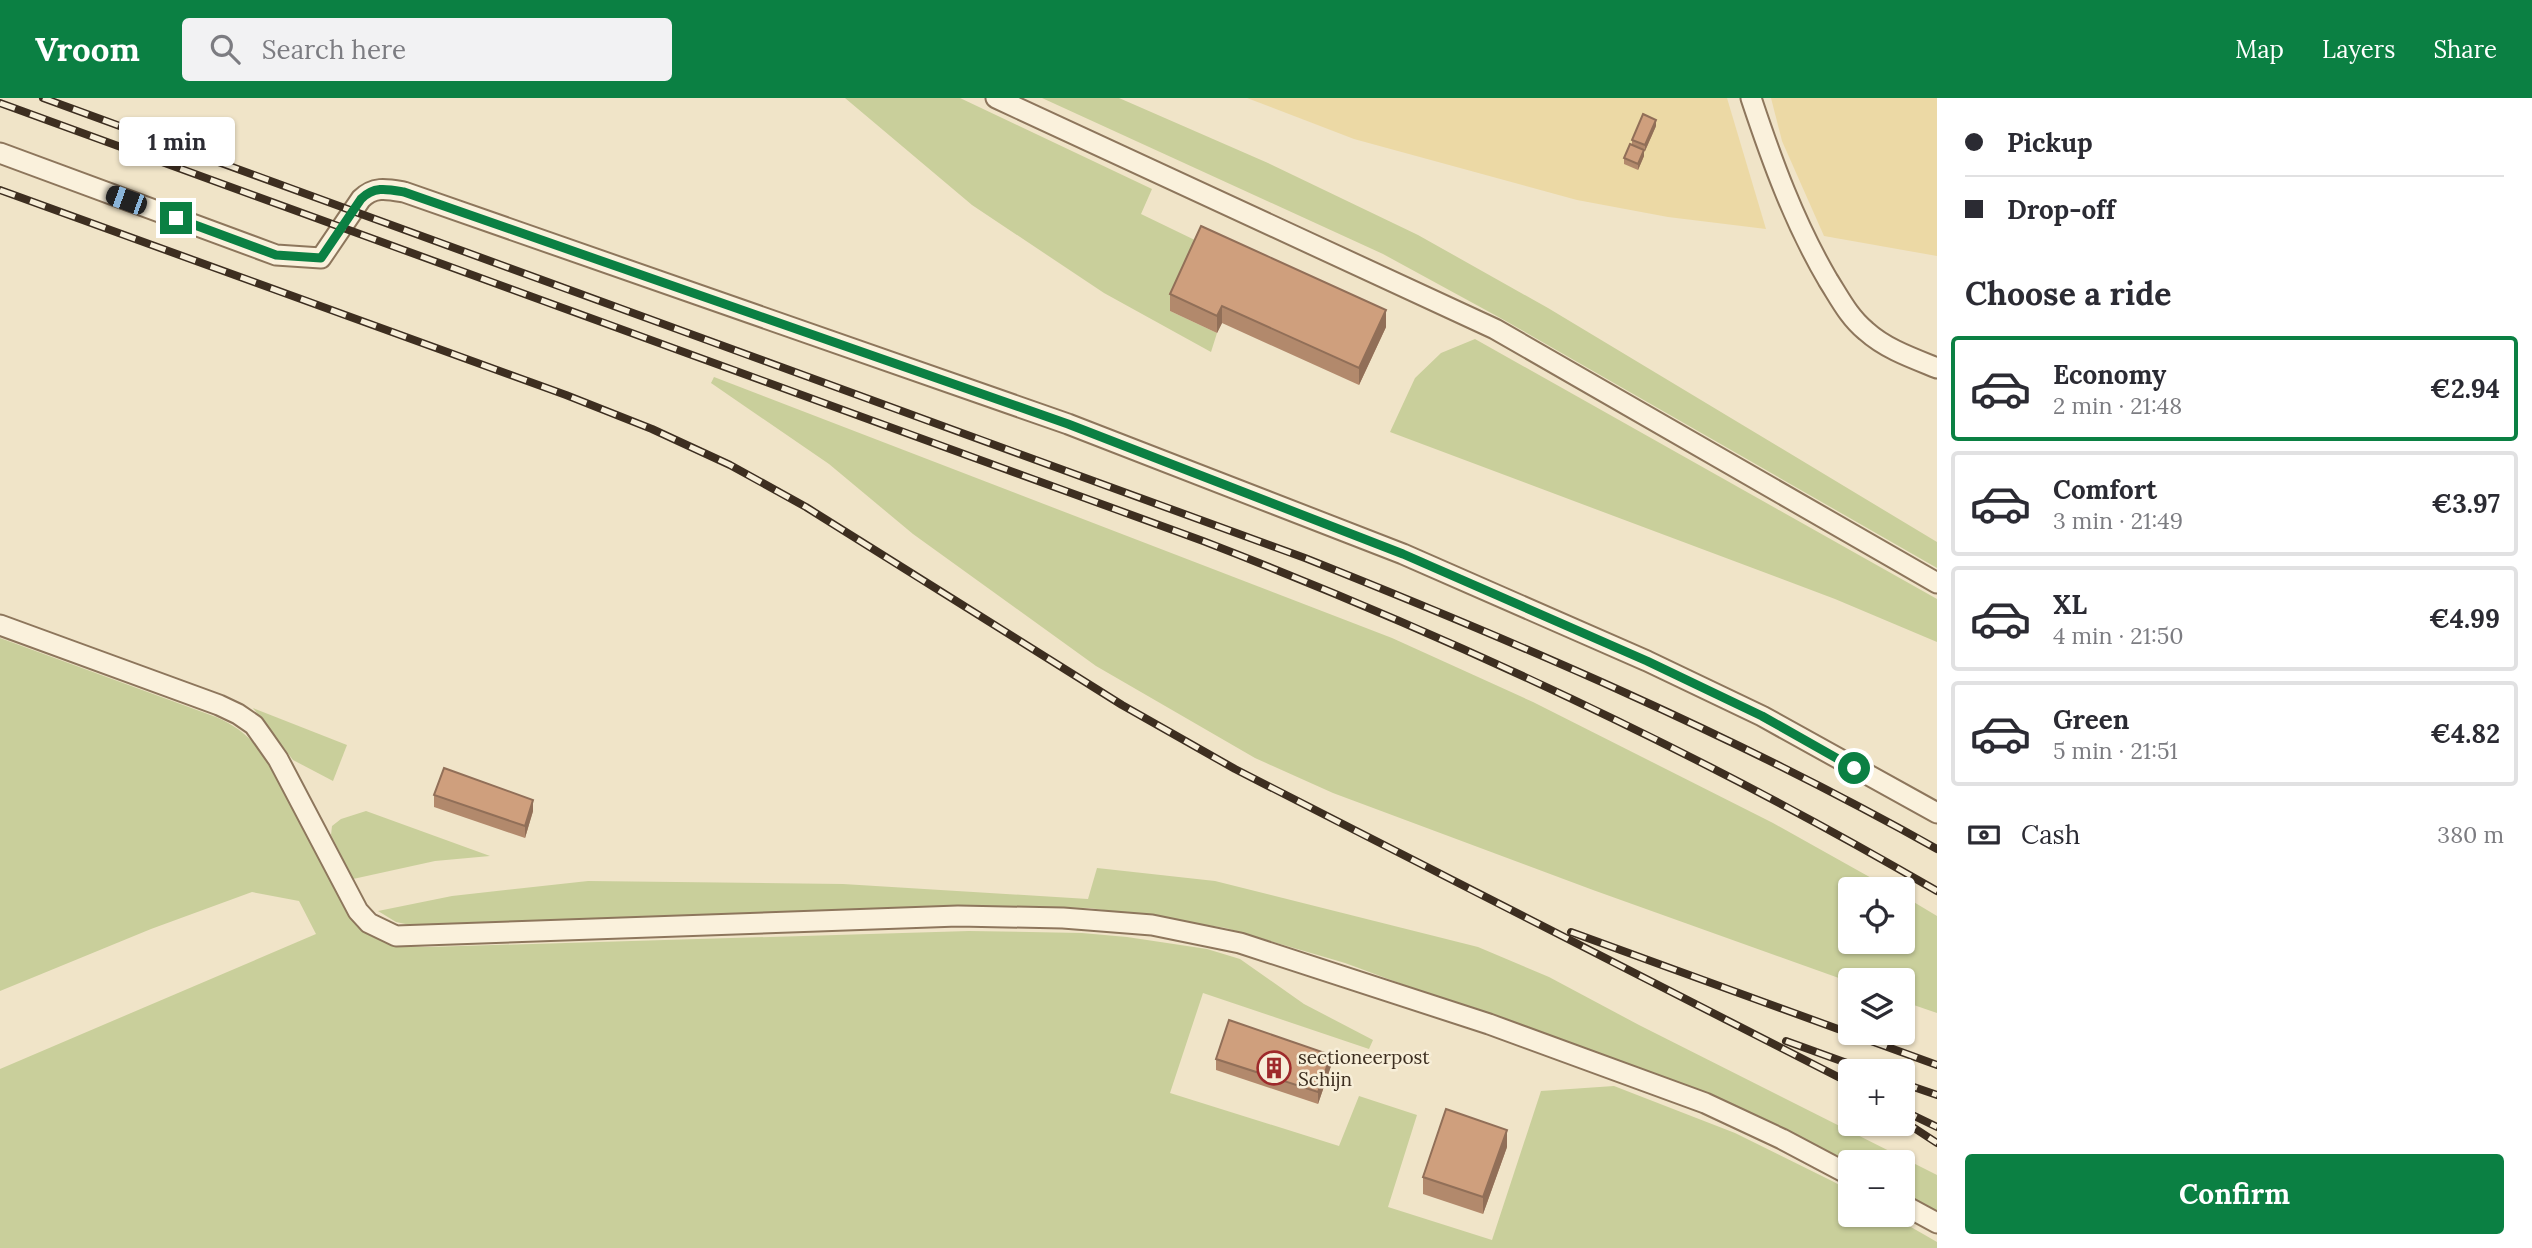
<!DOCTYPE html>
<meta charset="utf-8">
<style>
:root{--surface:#fff;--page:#f2f2f3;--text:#2b2b33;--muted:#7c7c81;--line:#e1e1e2;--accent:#0b8043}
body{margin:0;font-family:Lora,serif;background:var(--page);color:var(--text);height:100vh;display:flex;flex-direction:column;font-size:26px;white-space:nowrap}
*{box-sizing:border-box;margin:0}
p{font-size:23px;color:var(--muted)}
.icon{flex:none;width:38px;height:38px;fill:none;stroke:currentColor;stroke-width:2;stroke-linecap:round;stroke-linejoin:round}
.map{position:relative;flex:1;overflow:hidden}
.panel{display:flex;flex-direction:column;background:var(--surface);width:595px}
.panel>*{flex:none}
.guide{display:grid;align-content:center;height:154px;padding:0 28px;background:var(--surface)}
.fabs{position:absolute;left:1838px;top:779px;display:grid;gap:14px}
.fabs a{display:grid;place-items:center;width:77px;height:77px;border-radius:7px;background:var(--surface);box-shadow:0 2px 5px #0004;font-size:35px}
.end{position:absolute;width:32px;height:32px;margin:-16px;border:9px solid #0b8043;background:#fff;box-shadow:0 0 0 4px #fff}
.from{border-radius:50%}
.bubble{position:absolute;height:49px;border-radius:7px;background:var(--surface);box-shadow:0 2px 5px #0004;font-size:23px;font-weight:700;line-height:49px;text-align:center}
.car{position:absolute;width:21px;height:42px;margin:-21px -10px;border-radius:9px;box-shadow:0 0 5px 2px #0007;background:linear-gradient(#222 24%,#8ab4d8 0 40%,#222 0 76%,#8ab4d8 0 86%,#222 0)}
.guide b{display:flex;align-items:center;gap:24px;height:66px;font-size:26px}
.guide b+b{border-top:2px solid var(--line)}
.guide i{width:18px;height:18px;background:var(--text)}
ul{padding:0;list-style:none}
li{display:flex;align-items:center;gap:21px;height:105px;margin:0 14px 10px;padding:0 14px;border:4px solid var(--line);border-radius:7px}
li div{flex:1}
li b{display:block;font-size:26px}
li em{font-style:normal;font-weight:700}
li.current{border-color:var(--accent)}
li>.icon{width:63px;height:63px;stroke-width:1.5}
h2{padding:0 28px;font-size:32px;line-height:84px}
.pay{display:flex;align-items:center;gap:18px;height:77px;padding:0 28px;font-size:26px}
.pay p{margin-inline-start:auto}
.cta{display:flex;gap:14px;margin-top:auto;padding:14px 28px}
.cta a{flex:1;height:80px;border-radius:7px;background:var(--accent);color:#fff;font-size:28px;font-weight:700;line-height:80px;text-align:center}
header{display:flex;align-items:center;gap:42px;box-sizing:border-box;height:98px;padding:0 35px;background:var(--accent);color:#fff}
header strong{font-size:33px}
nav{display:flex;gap:38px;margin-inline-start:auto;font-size:24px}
.search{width:490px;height:63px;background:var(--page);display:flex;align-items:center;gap:18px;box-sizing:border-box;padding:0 24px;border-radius:7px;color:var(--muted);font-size:26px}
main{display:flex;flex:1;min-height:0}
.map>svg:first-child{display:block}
.green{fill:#c9cf9b}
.sand{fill:#ecd9a5}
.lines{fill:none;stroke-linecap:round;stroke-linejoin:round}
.lane-casing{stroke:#8d765c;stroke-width:23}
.lane{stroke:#faf1dc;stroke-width:19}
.rail-casing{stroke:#3d2e20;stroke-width:8}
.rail{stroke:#f7eed8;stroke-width:5;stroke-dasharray:16;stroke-linecap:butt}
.wall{fill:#b2896c}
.shaded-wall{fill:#916f58}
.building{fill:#cf9f7d;stroke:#916f58;stroke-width:2}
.route{stroke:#0b8043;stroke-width:9}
.labels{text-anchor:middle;stroke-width:5;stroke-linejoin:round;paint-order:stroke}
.poi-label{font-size:19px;fill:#3d2e20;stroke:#f7eed8;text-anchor:start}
</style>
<header>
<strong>Vroom</strong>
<div class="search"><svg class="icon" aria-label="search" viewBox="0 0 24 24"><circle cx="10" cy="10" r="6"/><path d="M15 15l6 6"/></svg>Search here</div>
<nav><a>Map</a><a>Layers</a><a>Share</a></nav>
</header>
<main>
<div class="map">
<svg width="1937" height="1150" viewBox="0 0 1937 1150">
<rect width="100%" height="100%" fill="#f0e4c8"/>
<!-- green -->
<g class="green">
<polygon points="845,0 960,0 1152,91 1141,116 1201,145 1170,213 1217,235 1211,254 1104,195 972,107"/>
<polygon points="1042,0 1119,0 1268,65 1418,137 1548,210 1937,444 1937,470 1504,222 1383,156"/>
<polygon points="1475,241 1937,501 1937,544 1835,501 1390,334 1415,280 1441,255"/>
<polygon points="714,279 1392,540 1533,604 1773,725 1891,791 1850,791 1850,844 1902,844 1902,797 1937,818 1937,915 1902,903 1902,882 1850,882 1850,884 1593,792 1333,695 1255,660 1096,568 913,436 829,366 711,285"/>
<path d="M 0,540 L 216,619 C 247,632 264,654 281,682 L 358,829 C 379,845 403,849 429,849 L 969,833 L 1082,835 L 1127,839 L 1207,851 L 1240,861 L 1304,906 L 1373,942 L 1369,951 L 1203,895 L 1170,995 L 1339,1048 L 1359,998 L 1417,1017 L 1388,1109 L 1492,1142 L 1541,993 L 1614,988 L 1735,1035 L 1834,1084 L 1850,1093 L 1850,1116 L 1890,1117 L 1937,1144 L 1937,1150 L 0,1150 L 0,971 L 316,836 L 299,803 L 252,794 L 151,831 L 0,893 Z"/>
<polygon points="253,610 347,647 333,683 293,662"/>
<polygon points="366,713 490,758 435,763 353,781 331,737 332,728 341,721"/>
<polygon points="1097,770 1215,783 1478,849 1549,879 1639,927 1937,1077 1937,1117 1902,1095 1902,1064 1850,1064 1850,1067 1567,947 1345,865 1226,830 1090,810 965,808 415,828 396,824 378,813 452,798 588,783 843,786 1088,801"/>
</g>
<!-- sand -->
<g class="sand">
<polygon points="1247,0 1727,0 1766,131 1668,119 1577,102 1354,41"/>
<polygon points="1771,0 1937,0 1937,158 1824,138 1782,43"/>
</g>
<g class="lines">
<defs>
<g id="lane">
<polyline points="996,0 1495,231 1937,485"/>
<path d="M 1751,0 C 1772,63 1794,124 1828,182 C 1840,201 1849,219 1866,233 C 1886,251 1912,260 1937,270"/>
<path d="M 0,55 L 276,157 L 321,160 L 361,101 C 374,88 387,91 404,94 L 1068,326 L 1403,456 L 1647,563 L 1762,618 L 1937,715"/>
<polyline points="0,527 219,607 238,616 254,627 264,641 278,661 358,813 369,825 396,838 958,818 1063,820 1152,827 1240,845 1489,926 1705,1005 1782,1041 1850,1077"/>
<polyline points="1902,1106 1937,1125"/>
</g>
</defs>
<!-- lane casing -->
<use href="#lane" class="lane-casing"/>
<!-- lane -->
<use href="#lane" class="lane"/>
<defs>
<g id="rail">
<path d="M 43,0 L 1305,460 C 1521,546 1734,637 1937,751"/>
<path d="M 0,5 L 1203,443 C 1457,541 1702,656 1937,793"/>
<polyline points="0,92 566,297 652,331 730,367 806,409 1122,607 1235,671 1850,985"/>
<polyline points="1571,834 1937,967"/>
<polyline points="1786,943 1869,973"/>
<polyline points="1902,985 1937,997"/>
<polyline points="1902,1012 1937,1029"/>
<polyline points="1902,1022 1937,1045"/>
</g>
</defs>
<!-- rail casing -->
<use href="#rail" class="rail-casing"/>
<!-- rail -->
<use href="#rail" class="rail"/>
</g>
<!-- wall -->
<g class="wall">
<polygon points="1656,28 1645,53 1644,53 1644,58 1638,72 1624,66 1624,60 1632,47 1632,42"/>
<polygon points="1170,196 1386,229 1359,287 1222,225 1217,235 1170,213"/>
<polygon points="434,697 533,713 525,740 434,709"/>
<polygon points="1216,961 1331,968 1318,1006 1216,972"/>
<polygon points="1507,1049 1483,1116 1423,1096 1423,1079"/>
</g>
<!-- shaded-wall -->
<g class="shaded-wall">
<polygon points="1656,22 1656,28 1645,53 1645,47"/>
<polygon points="1644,52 1644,58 1638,72 1638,66"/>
<polygon points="1222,208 1222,225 1217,235 1217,218"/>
<polygon points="1386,212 1386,229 1359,287 1359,270"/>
<polygon points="533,702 533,713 525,740 525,728"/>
<polygon points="1331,957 1331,968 1318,1006 1318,994"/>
<polygon points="1507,1032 1507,1049 1483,1116 1483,1099"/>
</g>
<!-- building -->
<g class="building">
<polygon points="1643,16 1656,22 1645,47 1632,42"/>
<polygon points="1630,46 1644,52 1638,66 1624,60"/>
<polygon points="1201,128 1386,212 1359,270 1222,208 1217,218 1170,196"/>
<polygon points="444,670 533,702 525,728 434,697"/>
<polygon points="1229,922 1331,957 1318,994 1216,961"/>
<polygon points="1446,1011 1507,1032 1483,1099 1423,1079"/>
</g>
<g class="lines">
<!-- route -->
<path class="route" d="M 176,120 L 276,157 L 321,160 L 361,101 C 374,88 387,91 404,94 L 1068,326 L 1403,456 L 1647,563 L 1762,618 L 1854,670"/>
</g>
<!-- icons -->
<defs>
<symbol id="building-ring" viewBox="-11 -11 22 22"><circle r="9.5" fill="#f7eed8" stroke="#9e2a2b" stroke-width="1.5"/><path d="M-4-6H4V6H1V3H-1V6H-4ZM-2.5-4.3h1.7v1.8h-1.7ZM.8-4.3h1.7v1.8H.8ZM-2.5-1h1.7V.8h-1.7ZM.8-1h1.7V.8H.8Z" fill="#9e2a2b"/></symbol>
</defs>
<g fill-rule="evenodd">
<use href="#building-ring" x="1255" y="951" width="38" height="38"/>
</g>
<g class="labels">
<!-- poi labels -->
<g class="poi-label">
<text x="1298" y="966">sectioneerpost<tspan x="1298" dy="22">Schijn</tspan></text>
</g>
</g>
</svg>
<div class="fabs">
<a><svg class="icon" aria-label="locate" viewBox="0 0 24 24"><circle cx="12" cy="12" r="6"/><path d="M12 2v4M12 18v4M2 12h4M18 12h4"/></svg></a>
<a><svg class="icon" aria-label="layers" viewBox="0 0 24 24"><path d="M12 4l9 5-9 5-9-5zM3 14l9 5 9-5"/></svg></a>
<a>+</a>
<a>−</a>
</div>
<i class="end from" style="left:1854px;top:670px"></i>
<i class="end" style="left:176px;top:120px"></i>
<div class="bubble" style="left:119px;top:19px;width:116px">1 min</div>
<i class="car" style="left:126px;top:102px;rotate:290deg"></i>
</div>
<section class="panel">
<div class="guide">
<b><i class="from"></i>Pickup</b>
<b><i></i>Drop-off</b>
</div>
<h2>Choose a ride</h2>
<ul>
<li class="current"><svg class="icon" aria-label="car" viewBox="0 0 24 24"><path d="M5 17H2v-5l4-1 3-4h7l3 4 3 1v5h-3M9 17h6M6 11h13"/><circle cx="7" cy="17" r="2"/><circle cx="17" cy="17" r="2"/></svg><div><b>Economy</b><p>2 min · 21:48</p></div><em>€2.94</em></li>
<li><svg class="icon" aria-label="car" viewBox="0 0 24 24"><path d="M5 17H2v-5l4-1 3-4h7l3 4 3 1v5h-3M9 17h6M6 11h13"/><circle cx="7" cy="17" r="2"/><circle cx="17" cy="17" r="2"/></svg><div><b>Comfort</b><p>3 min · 21:49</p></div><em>€3.97</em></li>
<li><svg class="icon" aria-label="car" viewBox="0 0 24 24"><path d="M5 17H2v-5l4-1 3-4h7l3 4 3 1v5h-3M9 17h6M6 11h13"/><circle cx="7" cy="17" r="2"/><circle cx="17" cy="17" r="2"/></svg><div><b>XL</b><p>4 min · 21:50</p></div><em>€4.99</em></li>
<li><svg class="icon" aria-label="car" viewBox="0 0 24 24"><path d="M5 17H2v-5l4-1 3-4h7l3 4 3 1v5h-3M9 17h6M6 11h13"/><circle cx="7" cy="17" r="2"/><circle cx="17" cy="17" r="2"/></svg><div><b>Green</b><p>5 min · 21:51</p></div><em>€4.82</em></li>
</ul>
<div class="pay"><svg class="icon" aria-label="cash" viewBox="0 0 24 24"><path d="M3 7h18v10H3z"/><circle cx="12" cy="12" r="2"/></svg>Cash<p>380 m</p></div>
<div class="cta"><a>Confirm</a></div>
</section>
</main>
